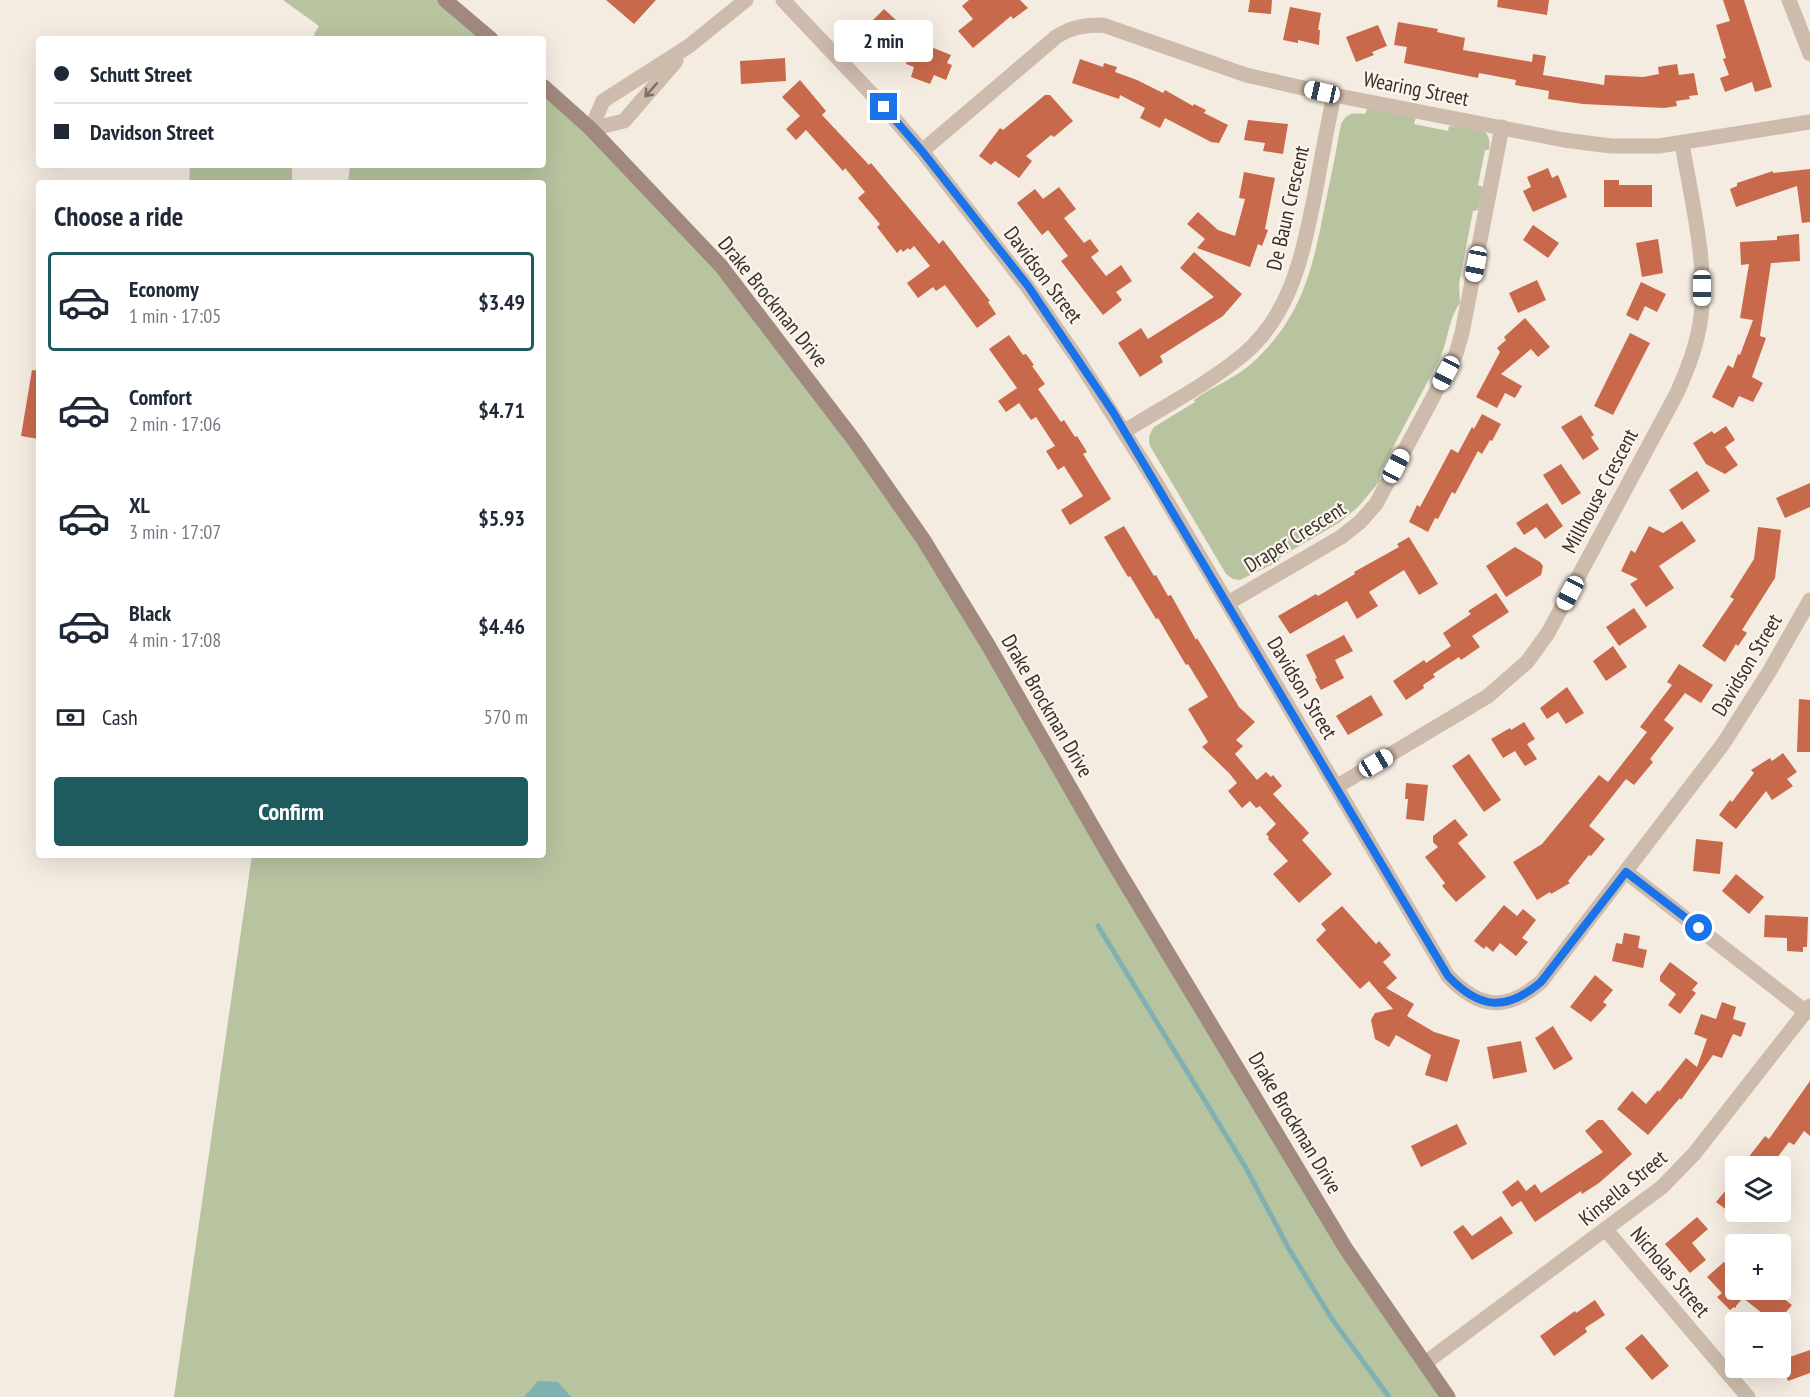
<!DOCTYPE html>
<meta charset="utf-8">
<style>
:root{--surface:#fff;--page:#f2f2f3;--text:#1f2937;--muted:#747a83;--line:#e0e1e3;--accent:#1f5a5e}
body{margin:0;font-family:"PT Sans Narrow",sans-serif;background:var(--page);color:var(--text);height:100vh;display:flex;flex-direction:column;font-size:22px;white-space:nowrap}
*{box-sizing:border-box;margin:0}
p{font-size:20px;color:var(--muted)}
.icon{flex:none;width:33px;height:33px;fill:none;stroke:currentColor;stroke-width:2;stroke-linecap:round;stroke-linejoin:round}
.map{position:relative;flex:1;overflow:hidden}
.drawer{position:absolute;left:36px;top:180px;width:510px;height:678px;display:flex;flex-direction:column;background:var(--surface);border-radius:6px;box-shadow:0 6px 24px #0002}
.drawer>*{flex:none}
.guide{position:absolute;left:36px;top:36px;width:510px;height:132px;border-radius:6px;box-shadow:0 6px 24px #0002;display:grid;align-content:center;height:132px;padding:0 18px;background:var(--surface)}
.controls{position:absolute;left:1725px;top:1156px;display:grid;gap:12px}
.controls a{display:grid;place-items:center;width:66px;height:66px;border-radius:6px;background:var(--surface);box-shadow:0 6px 24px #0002;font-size:30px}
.end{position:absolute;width:27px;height:27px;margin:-14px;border:8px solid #1a73e8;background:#fff;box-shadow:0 0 0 3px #fff}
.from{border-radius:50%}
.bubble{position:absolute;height:42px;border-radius:6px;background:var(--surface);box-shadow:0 6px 24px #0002;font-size:20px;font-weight:700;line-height:42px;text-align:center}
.car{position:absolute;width:18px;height:36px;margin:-18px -9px;border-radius:8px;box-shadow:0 0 4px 2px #0007;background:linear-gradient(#fff 24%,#345 0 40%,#fff 0 76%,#345 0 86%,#fff 0)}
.guide b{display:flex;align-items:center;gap:21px;height:57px;font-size:22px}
.guide b+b{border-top:2px solid var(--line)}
.guide i{width:15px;height:15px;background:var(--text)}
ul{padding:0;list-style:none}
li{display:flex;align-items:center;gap:18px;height:99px;margin:0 12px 9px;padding:0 6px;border:3px solid transparent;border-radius:6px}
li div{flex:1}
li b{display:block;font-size:22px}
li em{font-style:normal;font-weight:700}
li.current{border-color:var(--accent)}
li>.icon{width:54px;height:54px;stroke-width:1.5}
h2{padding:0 18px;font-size:27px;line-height:72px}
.pay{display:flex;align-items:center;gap:15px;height:66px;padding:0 18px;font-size:22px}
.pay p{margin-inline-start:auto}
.primary-button{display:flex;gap:12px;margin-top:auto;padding:12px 18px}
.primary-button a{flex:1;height:69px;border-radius:6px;background:var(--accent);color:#fff;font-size:24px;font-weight:700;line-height:69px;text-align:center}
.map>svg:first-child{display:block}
.green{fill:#b8c4a0}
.water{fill:#7fb0b2}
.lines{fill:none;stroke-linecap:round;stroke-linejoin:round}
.stream{stroke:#7fb0b2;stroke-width:5}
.building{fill:#c8694b}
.minor{stroke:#cdbbac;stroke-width:15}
.tertiary{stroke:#cdbbac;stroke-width:15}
.secondary{stroke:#a18a7d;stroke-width:15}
.oneway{stroke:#7d6f65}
.route{stroke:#1a73e8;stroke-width:8}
.labels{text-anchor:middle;stroke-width:4.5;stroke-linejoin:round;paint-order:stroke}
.street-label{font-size:21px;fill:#3b302b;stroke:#fbf5ee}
</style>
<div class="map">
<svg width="1810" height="1397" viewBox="0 0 1810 1397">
<rect width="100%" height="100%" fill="#f4ebe1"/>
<!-- green -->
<g class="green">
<polygon points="283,0 445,0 491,39 316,39 314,34 319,26"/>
<polygon points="543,86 721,266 854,440 1444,1397 174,1397 252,855 543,855 543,183 348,183 350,165 543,165"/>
<path d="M 1368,107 L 1417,114 L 1414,124 L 1448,131 L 1449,126 C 1468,127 1494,124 1489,150 L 1485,150 L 1478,185 L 1483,187 L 1478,210 L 1473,211 L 1459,284 L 1460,303 C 1449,317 1448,341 1440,358 L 1380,472 L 1380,481 L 1358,507 L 1340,522 L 1279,558 L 1279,561 L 1240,580 L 1233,579 L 1226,574 L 1150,446 C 1148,438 1149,434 1154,427 L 1195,402 L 1194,400 C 1213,386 1234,379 1251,364 C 1301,319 1312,272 1324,210 C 1330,181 1336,153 1341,124 C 1347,113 1353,112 1365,114 Z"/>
<polygon points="190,165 292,165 292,183 189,183"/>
</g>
<!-- water -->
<polygon class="water" points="538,1381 558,1382 571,1397 524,1397"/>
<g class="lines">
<!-- stream -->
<polyline class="stream" points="1098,926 1246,1168 1289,1249 1332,1319 1389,1397"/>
</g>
<!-- building -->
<g class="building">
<polygon points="606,0 656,0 634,24"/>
<polygon points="969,0 1020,0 1028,8 1013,19 1011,16 973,48 958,31 973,19 962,6"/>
<polygon points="1250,0 1272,0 1271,14 1248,12"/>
<polygon points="1498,0 1549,0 1547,15 1497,7"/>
<polygon points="1723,0 1744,0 1772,87 1755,92 1752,82 1725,92 1720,78 1729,75 1723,59 1726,58 1716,25 1730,21"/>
<polygon points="1290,7 1321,13 1318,30 1320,30 1319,45 1298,40 1298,43 1283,40"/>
<polygon points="884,9 921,43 951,55 947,63 952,65 946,80 934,75 930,84 911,77 914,67 906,64 907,61 880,36 882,35 870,23"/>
<polygon points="1398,22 1438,29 1437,32 1465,38 1463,50 1532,62 1533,54 1546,56 1543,75 1604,85 1605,75 1643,77 1659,74 1658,67 1677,64 1679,75 1694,73 1698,95 1689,96 1690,99 1676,101 1677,106 1664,108 1583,104 1548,99 1549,91 1515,85 1516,80 1479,73 1478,78 1404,63 1407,47 1394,45"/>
<polygon points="1378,25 1387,46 1372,52 1374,55 1356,62 1346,37"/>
<polygon points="785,58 786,81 741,84 740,61"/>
<polygon points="1080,59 1103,67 1104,63 1117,67 1115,72 1137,80 1163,93 1165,90 1193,106 1194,104 1206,110 1204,113 1228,125 1219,143 1211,142 1165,118 1160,128 1140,118 1145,108 1120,95 1119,99 1072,83"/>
<polygon points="800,80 826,111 822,115 869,165 871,163 939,244 943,240 990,301 988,302 996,314 977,328 945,285 936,291 933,287 918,298 907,283 930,266 914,246 910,250 908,248 903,252 901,249 897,253 877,227 880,224 858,198 865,192 845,168 843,171 806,130 796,140 786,129 800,116 782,97"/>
<polygon points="1045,95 1050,95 1073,121 1054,137 1051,135 1026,156 1032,161 1019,178 995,161 991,165 979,156 1000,128 1003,130"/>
<polygon points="1248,120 1288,124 1283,154 1263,151 1265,143 1244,140"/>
<polygon points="1548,168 1552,178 1558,175 1567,197 1533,212 1523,191 1531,187 1527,177"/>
<polygon points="1810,169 1810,222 1802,223 1797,186 1736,207 1730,189 1737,186 1737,183 1773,171 1773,173"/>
<polygon points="1244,172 1275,178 1265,229 1268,230 1262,246 1258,244 1250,267 1197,248 1205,239 1187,224 1198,212 1218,230 1235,236 1245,199 1239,198"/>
<polygon points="1604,180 1619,180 1619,185 1652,185 1652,207 1604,207"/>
<polygon points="1059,187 1076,209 1064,218 1084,243 1090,239 1099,251 1091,257 1106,276 1121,265 1132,281 1116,292 1122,300 1103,315 1061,261 1068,256 1048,230 1042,235 1017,203 1035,189 1043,199"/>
<polygon points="1533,225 1559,243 1548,258 1523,240"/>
<polygon points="1799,234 1800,261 1771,263 1760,336 1766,338 1752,377 1763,383 1753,402 1739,396 1733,408 1712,397 1728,365 1733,368 1738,354 1740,355 1753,320 1740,318 1749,264 1741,265 1740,242 1777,240 1777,236"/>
<polygon points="1658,239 1663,273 1642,277 1636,243"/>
<polygon points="1194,252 1242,294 1223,316 1160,356 1163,362 1140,377 1118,343 1141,328 1148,339 1214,297 1180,268"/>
<polygon points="1537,280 1546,300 1518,313 1509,293"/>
<polygon points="1641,282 1666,294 1657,312 1645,306 1638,321 1626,315"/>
<polygon points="1525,318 1550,347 1538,357 1531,349 1501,374 1522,386 1515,398 1505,393 1497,408 1476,397 1500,352 1497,348 1506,340 1504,337"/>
<polygon points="1630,333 1650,343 1613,415 1594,406"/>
<polygon points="1009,335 1023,355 1026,354 1034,365 1032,366 1045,384 1038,389 1061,422 1064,420 1075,437 1077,436 1087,452 1083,454 1111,499 1070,525 1061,510 1083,496 1064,466 1058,470 1046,451 1055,446 1036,417 1031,420 1019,403 1006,412 998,401 1017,388 989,349"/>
<polygon points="32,370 39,371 39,439 21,436"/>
<polygon points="1482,414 1501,424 1492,441 1490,440 1482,454 1478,451 1455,494 1452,492 1438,519 1435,518 1428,532 1409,522 1417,505 1420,507 1428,492 1451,449 1458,453 1472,427 1474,429"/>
<polygon points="1581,415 1594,435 1591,437 1599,449 1583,460 1561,427"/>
<polygon points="1726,426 1735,440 1725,447 1738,465 1725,474 1706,464 1693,443 1712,431 1714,434"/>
<polygon points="1561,464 1581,493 1562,505 1543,475"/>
<polygon points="1697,471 1710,491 1682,510 1669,490"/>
<polygon points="1810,483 1810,507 1785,518 1776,498"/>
<polygon points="1547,503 1563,526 1545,539 1536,527 1524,535 1516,523"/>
<polygon points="1682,521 1696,541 1659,566 1674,588 1646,607 1630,584 1638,579 1621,571 1631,550 1635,553 1649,526 1663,533"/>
<polygon points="1124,526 1154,576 1156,575 1168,596 1171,595 1196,640 1197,638 1239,707 1255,722 1236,740 1243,746 1235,754 1257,780 1266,772 1271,777 1273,775 1282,786 1273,794 1309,833 1302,840 1332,874 1299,903 1273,874 1288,861 1268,839 1269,837 1266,834 1276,824 1260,806 1256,808 1250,801 1242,808 1228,791 1237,783 1229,773 1202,747 1208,742 1188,709 1208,697 1188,664 1186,665 1158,618 1156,619 1130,576 1128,577 1104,537"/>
<polygon points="1758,527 1781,530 1775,578 1742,630 1747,633 1738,646 1736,644 1725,662 1702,646 1734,599 1730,597 1754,559"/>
<polygon points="1409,537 1438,584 1419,595 1404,570 1369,592 1378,606 1357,619 1347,601 1290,634 1278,616 1316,594 1318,596 1355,574 1354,572 1399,547 1397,544"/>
<polygon points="1515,547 1540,562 1543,566 1541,575 1506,597 1486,566"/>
<polygon points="1496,593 1509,612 1472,636 1480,647 1461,660 1459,657 1433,674 1435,677 1423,685 1424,688 1406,700 1393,681 1424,660 1426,663 1451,646 1443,633 1471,614 1468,611"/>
<polygon points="1634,608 1647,627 1619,646 1606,627"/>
<polygon points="1344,635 1353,651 1335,660 1344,678 1321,690 1315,679 1317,678 1306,655"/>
<polygon points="1613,646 1627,667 1606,681 1593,661"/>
<polygon points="1679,664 1713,685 1701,703 1685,693 1664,720 1674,728 1650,759 1653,762 1634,785 1626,779 1589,826 1605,839 1591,856 1589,855 1568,881 1570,883 1551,894 1550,892 1537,900 1513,862 1542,844 1599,775 1608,782 1647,732 1640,727 1672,685 1667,682"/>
<polygon points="1567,687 1584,713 1566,724 1558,712 1547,719 1540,708"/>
<polygon points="1371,695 1383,715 1348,735 1336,716"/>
<polygon points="1799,699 1810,700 1810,752 1797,752"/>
<polygon points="1524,722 1535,739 1527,744 1537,759 1525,766 1515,751 1503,758 1491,739 1510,728 1511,730"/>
<polygon points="1783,753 1797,772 1787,779 1793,786 1772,800 1766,791 1736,829 1719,815 1730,800 1732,802 1754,773 1751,770 1770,758 1772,761"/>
<polygon points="1469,754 1501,800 1484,812 1452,766"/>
<polygon points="1406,783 1428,785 1424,821 1406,819 1408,799 1405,799"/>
<polygon points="1455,819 1468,835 1458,843 1486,877 1456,902 1442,886 1445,883 1425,857 1438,847 1433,842 1433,836"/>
<polygon points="1696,839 1723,842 1720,874 1693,871"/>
<polygon points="1736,874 1764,897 1749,914 1722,891"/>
<polygon points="1504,905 1517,916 1523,909 1536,920 1522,938 1528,942 1516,956 1500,943 1493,952 1486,946 1484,949 1474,941"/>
<polygon points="1342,906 1376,944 1379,941 1391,955 1383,962 1397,978 1386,988 1414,1004 1407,1016 1434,1032 1460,1040 1447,1082 1425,1075 1431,1055 1396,1035 1389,1047 1375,1039 1371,1020 1375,1013 1393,1009 1369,981 1360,989 1316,940 1326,930 1321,924"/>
<polygon points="1765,915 1808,917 1807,947 1803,947 1803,952 1787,951 1787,938 1764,937"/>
<polygon points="1624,933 1640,936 1638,948 1647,950 1643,968 1612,961 1616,943 1622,944"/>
<polygon points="1670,962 1698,983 1692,990 1696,993 1680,1014 1668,1005 1676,994 1660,981 1660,976"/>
<polygon points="1595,975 1613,990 1603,1002 1607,1005 1591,1022 1570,1007"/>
<polygon points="1722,1002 1736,1007 1733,1019 1746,1023 1741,1037 1733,1034 1722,1058 1713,1055 1681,1100 1680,1098 1648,1135 1617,1109 1632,1091 1646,1104 1658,1090 1659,1092 1686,1058 1697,1067 1707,1039 1694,1034 1701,1014 1716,1019"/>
<polygon points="1553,1026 1573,1059 1554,1070 1535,1038"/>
<polygon points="1521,1041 1527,1072 1493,1079 1487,1047"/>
<polygon points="1810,1081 1810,1136 1804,1131 1794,1145 1789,1142 1770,1167 1741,1167 1765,1136 1769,1139"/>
<polygon points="1598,1120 1603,1120 1632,1154 1599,1183 1582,1194 1581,1191 1535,1222 1521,1201 1512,1207 1502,1192 1518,1180 1526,1191 1535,1184 1541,1193 1603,1152 1585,1131"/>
<polygon points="1457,1124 1467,1144 1421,1167 1411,1146"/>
<polygon points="1736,1178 1736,1217 1716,1202"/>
<polygon points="1501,1216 1513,1233 1472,1260 1453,1232 1463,1225 1472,1236"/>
<polygon points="1697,1217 1708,1229 1692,1243 1706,1260 1690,1273 1665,1244"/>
<polygon points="1724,1262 1736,1274 1736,1290 1773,1290 1792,1305 1777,1323 1754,1323 1762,1313 1743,1298 1736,1306 1736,1308 1734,1307 1730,1310 1717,1297 1722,1293 1707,1277"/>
<polygon points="1595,1300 1605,1315 1585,1328 1587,1332 1554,1356 1540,1336 1575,1311 1576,1313"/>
<polygon points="1642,1334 1669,1366 1652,1380 1625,1348"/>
<polygon points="1810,1350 1810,1373 1788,1381 1781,1360"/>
</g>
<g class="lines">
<!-- minor -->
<g class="minor">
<path d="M 783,0 L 884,107 L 922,151 L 1027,286 L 1077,358 L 1158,486 L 1448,976 C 1479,1009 1506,1012 1541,982 L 1723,744 L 1769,672 L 1810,600"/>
<polyline points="1789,0 1810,54"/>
<path d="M 922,151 L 1056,37 C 1071,27 1085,25 1103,25 L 1246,75 L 1334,95 L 1564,140 L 1611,146 L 1659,146 L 1810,122"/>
<path d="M 1125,431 C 1165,406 1208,384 1244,354 C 1292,313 1303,252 1315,194 C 1321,161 1327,128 1334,95"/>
<polyline points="1228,603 1341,537 1360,522 1376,504 1456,354 1462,333 1502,127"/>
<path d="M 1336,787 L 1488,696 L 1527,662 L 1548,633 L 1677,393 C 1687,370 1696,348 1700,323 C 1709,267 1691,199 1682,143"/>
<polyline points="1626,872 1806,1012"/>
<polyline points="1606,1230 1748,1397"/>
<polyline points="1425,1363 1662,1187 1694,1154 1810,1006"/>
</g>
<!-- tertiary -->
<g class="tertiary">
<polyline points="591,129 603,101 689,46 746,0"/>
<polyline points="591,129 624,121 676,61"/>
</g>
<!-- secondary -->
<g class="secondary">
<polyline points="445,0 491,39"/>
<polyline points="543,86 591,129 721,266 854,440 923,539 988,645 1110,857 1346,1249 1448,1397"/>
</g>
</g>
<!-- one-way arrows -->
<defs><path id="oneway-shaft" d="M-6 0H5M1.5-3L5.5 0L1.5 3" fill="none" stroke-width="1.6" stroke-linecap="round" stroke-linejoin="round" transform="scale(1.5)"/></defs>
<use class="oneway" href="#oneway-shaft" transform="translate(651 90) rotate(131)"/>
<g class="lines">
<!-- route -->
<path class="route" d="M 884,107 L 922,151 L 1028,286 L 1113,412 L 1448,976 C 1479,1009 1506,1012 1541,982 L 1626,872 L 1699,928"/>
</g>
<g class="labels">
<!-- street labels -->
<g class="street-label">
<text transform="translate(1416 89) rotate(11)" y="7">Wearing Street</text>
<text transform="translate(1288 208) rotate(-77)" y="7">De Baun Crescent</text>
<text transform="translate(1043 275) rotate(53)" y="7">Davidson Street</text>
<text transform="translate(773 302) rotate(51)" y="7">Drake Brockman Drive</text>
<text transform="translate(1600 491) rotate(-62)" y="7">Millhouse Crescent</text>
<text transform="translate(1295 537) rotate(-32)" y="7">Draper Crescent</text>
<text transform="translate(1747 665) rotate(-59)" y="7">Davidson Street</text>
<text transform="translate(1302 688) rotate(59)" y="7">Davidson Street</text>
<text transform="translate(1047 706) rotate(60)" y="7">Drake Brockman Drive</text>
<text transform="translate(1295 1123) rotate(59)" y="7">Drake Brockman Drive</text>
<text transform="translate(1623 1188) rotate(-39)" y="7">Kinsella Street</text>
<text transform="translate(1670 1272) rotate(50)" y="7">Nicholas Street</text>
</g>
</g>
</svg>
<div class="controls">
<a><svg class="icon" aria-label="layers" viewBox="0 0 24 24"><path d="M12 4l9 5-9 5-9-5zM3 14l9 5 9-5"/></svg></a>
<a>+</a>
<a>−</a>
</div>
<i class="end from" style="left:1699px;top:928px"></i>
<i class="end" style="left:884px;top:107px"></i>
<div class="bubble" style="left:834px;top:20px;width:99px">2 min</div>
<i class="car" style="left:1322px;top:92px;rotate:283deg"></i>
<i class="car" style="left:1476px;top:264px;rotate:191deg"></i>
<i class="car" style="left:1702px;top:288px;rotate:180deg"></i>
<i class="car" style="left:1446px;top:373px;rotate:208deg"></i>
<i class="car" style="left:1396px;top:466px;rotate:28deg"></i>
<i class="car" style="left:1570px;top:593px;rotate:208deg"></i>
<i class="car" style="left:1376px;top:763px;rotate:60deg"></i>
<div class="guide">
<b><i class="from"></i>Schutt Street</b>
<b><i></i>Davidson Street</b>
</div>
<section class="drawer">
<h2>Choose a ride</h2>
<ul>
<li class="current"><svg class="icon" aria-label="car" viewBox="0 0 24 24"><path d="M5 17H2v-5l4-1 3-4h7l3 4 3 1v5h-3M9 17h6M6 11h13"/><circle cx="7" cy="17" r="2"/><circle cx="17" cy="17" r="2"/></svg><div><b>Economy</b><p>1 min · 17:05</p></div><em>$3.49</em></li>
<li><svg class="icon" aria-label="car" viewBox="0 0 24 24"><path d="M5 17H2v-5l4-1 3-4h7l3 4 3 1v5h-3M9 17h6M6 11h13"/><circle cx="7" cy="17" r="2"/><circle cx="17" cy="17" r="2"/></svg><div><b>Comfort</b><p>2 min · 17:06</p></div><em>$4.71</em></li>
<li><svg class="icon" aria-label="car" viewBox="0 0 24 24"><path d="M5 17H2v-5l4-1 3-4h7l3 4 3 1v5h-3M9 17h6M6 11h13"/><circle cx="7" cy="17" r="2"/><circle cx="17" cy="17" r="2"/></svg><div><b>XL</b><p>3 min · 17:07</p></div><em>$5.93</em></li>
<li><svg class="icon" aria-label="car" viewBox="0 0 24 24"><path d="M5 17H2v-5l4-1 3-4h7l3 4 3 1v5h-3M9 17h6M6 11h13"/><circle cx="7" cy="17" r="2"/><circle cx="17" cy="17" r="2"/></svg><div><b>Black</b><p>4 min · 17:08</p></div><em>$4.46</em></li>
</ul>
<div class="pay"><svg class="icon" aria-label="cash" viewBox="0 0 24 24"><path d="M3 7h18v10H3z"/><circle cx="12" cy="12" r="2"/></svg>Cash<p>570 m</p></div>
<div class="primary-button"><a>Confirm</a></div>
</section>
</div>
